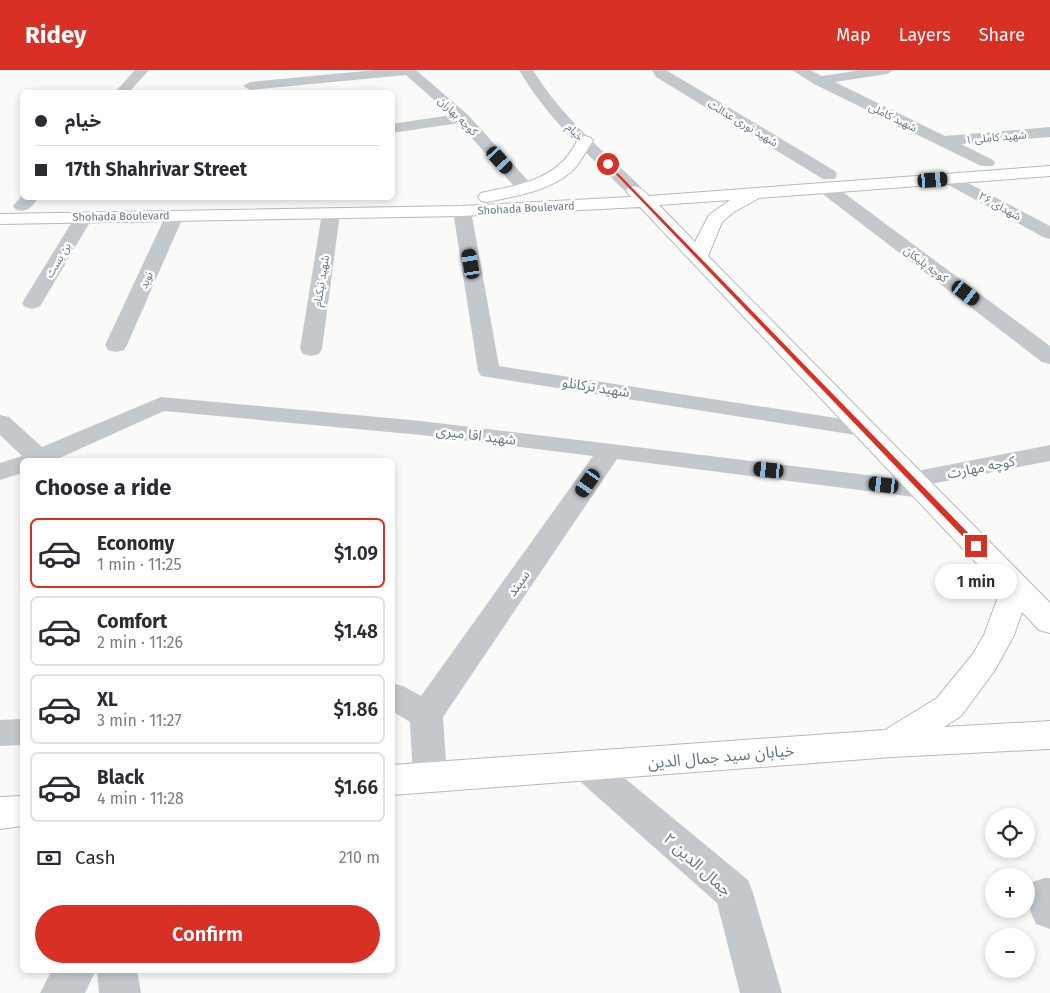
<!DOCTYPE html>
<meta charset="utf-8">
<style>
:root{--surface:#fff;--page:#f2f2f3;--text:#2b2b33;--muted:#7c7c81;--line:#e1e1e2;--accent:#d93025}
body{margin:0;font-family:"Fira Sans","Noto Sans Arabic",sans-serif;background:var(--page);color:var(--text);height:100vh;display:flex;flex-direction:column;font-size:19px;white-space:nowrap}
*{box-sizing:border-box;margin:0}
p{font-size:16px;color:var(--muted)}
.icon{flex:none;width:28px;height:28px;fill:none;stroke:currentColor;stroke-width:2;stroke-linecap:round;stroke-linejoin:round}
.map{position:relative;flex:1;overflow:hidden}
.sheet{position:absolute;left:20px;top:388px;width:375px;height:515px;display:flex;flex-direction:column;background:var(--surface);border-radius:8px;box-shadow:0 2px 8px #0003}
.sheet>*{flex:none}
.top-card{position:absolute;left:20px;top:20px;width:375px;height:110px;border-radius:8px;box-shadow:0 2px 8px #0003;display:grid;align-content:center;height:110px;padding:0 15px;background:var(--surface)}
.buttons{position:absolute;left:985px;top:738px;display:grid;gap:10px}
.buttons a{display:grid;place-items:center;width:50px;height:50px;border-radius:50%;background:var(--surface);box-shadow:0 2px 8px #0003;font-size:25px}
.end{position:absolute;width:22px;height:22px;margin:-11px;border:6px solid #d93025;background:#fff;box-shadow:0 0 0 2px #fff}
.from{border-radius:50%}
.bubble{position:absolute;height:35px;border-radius:18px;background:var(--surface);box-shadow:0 2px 8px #0003;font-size:16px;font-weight:600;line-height:35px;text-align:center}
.car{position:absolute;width:15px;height:30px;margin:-15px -8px;border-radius:6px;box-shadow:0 0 4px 1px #0007;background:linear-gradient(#222 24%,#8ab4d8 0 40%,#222 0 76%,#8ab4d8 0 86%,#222 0)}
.top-card b{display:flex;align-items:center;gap:18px;height:48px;font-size:19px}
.top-card b+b{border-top:1px solid var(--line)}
.top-card i{width:12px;height:12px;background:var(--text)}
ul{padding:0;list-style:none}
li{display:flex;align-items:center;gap:15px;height:70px;margin:0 10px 8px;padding:0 5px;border:2px solid var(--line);border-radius:8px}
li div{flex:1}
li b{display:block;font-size:19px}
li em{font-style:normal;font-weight:600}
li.active{border-color:var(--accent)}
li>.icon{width:45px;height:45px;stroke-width:1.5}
h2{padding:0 15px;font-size:22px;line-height:60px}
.pay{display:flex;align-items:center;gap:12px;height:55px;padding:0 15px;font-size:19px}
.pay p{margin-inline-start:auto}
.primary-button{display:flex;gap:10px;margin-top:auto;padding:10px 15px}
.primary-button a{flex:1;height:58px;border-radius:30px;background:var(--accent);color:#fff;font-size:20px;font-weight:600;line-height:58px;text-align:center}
header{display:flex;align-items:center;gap:30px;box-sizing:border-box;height:70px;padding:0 25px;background:var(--accent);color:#fff}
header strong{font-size:24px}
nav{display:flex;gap:28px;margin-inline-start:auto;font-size:18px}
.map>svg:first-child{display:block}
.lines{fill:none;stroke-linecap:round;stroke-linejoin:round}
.major-casing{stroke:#b5babe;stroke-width:2}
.minor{fill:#c3c8cc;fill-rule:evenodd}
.major{fill:#fff;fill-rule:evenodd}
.route{fill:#d93025}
.labels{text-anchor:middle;stroke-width:5;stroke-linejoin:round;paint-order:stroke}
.far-street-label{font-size:11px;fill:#657683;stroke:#fff}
.street-label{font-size:14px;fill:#657683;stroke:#fff}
.near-street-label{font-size:16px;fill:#657683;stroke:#fff}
</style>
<header>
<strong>Ridey</strong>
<nav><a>Map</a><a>Layers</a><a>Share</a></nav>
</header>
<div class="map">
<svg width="1050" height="923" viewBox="0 0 1050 923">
<rect width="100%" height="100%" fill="#fafaf8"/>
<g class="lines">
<defs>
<g id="major">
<path d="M 585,66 L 591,68 L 593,71 C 586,80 581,92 573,100 C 551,121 516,126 487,132 L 481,131 L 478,127 L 481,123 C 508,117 540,113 561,93 C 569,87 574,76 579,68 Z"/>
<path d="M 1050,96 L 1050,106 L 759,128 L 734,142 L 722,152 L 708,186 L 1050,533 L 1050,563 L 1039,560 L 1022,542 L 1014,565 L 995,600 L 961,646 L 944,657 L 1050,651 L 1050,679 L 892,687 L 392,725 L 392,695 L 885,660 L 937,628 L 973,584 L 984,565 L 1001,519 L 640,137 L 462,146 L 0,154 L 0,144 L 462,136 L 631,127 L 626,121 L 629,117 C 639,115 642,119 649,126 ZM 730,130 L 709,145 L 695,172 L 659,135 Z"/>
<polygon points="22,726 22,756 0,759 0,727"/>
</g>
</defs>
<!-- major casing -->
<use href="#major" class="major-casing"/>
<!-- minor -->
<g class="minor">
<polygon points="135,0 149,0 129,22 115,22"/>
<polygon points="376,0 416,0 468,45 531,114 534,118 531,122 519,122 459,53 392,63 392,54 451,45 406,5 250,20 243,16 250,12"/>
<path d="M 519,0 L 533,0 C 560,45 600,78 638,114 L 641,118 L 638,122 L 626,122 C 587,83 547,48 519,0 Z"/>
<polygon points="652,0 666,0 835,101 837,105 835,109 823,109 656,7"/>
<polygon points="792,0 810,0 822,6 862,0 894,0 887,4 835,12 945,66 1050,57 1050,67 961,74 993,90 995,93 993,96 981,96 814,14"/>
<polygon points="951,104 1050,156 1050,169 1043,167 945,113 943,109 945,105"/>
<polygon points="826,113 832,114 1050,276 1050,294 1042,292 820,122 817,118 820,114"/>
<path d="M 22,125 L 22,128 L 38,128 C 32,137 27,143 16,140 L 13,136 Z"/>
<polygon points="462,136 468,137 471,141 499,296 862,352 871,354 874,359 871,364 862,366 481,306 478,301 453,141 456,137"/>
<polygon points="331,138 337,139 340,143 322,279 319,284 311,286 303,284 300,279 322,143 325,139"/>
<polygon points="175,140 181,141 184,145 127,275 124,280 116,282 108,280 105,275 166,145 169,141"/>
<polygon points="84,142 90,143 93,147 42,233 39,237 32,239 25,237 22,233 75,147 78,143"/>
<polygon points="161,327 421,351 900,409 903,404 912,402 1050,375 1050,391 931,414 935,420 931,426 922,428 617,389 443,647 447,707 442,717 430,722 418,717 413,707 410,652 392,641 392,613 403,616 421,626 593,386 421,365 164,341 55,390 22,390 22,403 0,410 0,393 22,386 0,365 0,345 9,347 42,377"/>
<polygon points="22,649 22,675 0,676 0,650"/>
<polygon points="587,683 599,687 748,810 753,823 782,923 740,923 717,833 575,707 570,697 575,687"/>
<path d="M 1044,808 L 1050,808 L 1050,859 L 1036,854 C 1030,839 1023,829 1030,813 Z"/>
<polygon points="52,900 96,900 85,923 40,923"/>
<polygon points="97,900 137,900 141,923 99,923"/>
</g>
<!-- major -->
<use href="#major" class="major"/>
</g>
<!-- route -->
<polygon class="route" points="608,93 979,474 979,477 973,477 607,95"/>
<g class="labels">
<!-- far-street labels -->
<g class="far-street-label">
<text transform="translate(458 46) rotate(44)" y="4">کوچه بهاران</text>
<text transform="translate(893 47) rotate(26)" y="4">شهید کاملی</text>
<text transform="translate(743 53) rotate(31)" y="4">شهید نوری عدالت</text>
<text transform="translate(575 62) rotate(45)" y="4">خیام</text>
<text transform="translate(996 67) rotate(-5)" y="4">شهید کاملی ۱</text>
<text transform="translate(1000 136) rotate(29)" y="4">شهدای ۲۶</text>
<text transform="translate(526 138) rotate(-3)" y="4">Shohada Boulevard</text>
<text transform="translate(121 146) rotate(-1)" y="4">Shohada Boulevard</text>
<text transform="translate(58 190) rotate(-59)" y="4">بن بست</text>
<text transform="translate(926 194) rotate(37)" y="4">کوچه پلیکان</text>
<text transform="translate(146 210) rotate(-66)" y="4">نوید</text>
<text transform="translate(321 211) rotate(-81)" y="4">شهید نیکنام</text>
</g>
<!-- street labels -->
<g class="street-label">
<text transform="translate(596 317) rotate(9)" y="5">شهید ترکانلو</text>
<text transform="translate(476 365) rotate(7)" y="5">شهید اقا میری</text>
<text transform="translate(981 397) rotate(-11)" y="5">کوچه مهارت</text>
<text transform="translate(518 513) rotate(-55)" y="5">سپند</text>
</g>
<!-- near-street labels -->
<g class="near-street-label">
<text transform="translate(721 686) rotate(-5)" y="6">خیابان سید جمال الدین</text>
<text transform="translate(698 794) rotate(42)" y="6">جمال الدین ۲</text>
</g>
</g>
</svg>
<div class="buttons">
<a><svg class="icon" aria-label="locate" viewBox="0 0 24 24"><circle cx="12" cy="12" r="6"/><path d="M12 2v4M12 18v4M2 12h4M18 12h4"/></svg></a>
<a>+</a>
<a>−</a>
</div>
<i class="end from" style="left:608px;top:94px"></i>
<i class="end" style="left:976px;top:476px"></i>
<div class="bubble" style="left:935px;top:494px;width:82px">1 min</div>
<i class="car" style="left:500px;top:90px;rotate:138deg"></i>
<i class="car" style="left:933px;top:110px;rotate:86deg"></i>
<i class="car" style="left:471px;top:194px;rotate:350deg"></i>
<i class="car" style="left:966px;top:223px;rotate:127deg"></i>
<i class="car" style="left:769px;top:400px;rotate:276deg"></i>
<i class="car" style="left:588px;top:413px;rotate:215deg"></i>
<i class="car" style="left:884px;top:415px;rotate:277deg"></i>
<div class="top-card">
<b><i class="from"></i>خیام</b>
<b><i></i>17th Shahrivar Street</b>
</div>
<section class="sheet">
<h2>Choose a ride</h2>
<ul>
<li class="active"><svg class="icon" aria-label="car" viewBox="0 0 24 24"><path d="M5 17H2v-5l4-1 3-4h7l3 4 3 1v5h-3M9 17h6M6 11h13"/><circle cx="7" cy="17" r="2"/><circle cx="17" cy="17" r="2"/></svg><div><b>Economy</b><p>1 min · 11:25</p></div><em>$1.09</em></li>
<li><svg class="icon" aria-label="car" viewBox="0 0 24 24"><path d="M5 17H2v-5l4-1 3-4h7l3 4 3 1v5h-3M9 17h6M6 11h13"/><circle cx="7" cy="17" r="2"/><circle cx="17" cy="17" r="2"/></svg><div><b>Comfort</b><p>2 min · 11:26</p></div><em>$1.48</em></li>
<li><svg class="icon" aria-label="car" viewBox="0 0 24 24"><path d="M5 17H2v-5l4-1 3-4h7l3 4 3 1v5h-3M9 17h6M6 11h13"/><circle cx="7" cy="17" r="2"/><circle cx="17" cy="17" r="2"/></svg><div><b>XL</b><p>3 min · 11:27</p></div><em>$1.86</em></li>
<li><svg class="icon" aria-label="car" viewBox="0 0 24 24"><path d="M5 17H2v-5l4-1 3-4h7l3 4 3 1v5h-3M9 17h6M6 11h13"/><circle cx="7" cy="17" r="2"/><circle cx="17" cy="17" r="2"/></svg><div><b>Black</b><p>4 min · 11:28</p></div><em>$1.66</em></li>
</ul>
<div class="pay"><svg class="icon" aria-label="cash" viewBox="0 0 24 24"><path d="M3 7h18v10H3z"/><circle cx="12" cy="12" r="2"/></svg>Cash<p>210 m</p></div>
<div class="primary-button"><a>Confirm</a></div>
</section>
</div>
